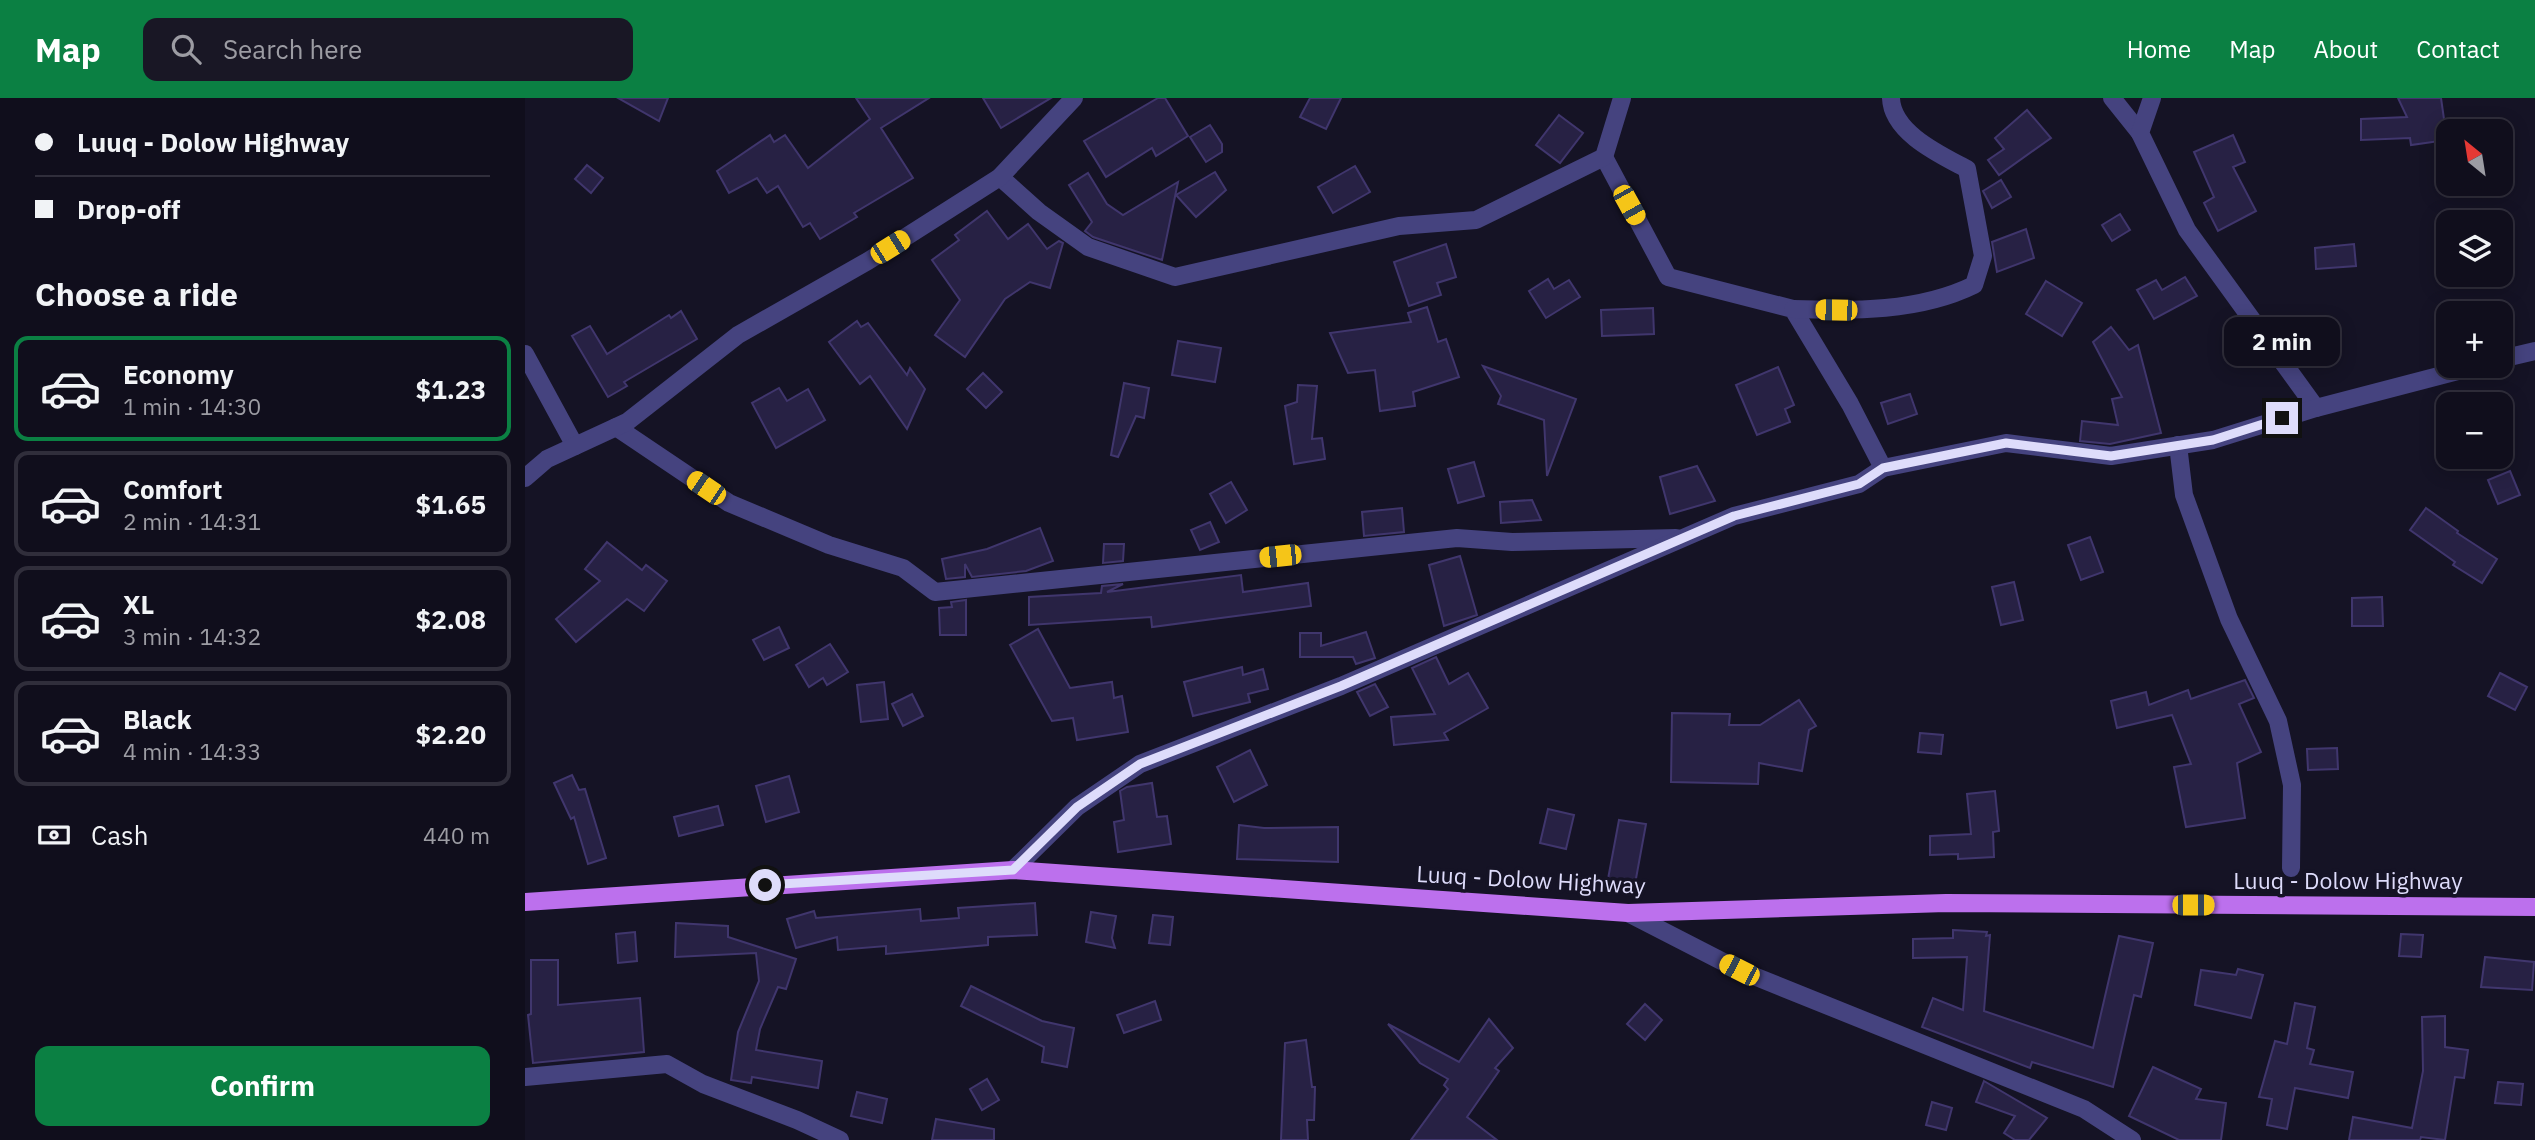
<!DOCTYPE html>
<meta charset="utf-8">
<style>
:root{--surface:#100e1c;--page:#191725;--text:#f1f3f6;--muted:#9c9ca3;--line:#302e3b;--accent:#0b8043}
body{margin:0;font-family:"IBM Plex Sans",sans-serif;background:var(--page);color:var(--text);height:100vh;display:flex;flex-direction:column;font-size:26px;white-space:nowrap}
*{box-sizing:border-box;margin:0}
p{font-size:23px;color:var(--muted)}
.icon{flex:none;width:38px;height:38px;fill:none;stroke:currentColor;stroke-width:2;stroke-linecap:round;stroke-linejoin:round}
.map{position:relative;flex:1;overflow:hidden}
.panel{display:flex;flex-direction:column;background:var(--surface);width:525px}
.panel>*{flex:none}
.guide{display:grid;align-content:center;height:154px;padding:0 35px;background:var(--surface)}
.needle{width:46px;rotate:330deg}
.fabs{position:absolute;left:1911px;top:21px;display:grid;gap:14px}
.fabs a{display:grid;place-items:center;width:77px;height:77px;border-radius:14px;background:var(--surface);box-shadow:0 4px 18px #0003,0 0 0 2px var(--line);font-size:35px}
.end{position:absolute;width:32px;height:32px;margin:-16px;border:9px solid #dedcfb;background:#111;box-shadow:0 0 0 4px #111}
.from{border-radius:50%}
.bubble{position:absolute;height:49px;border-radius:14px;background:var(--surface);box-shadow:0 4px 18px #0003,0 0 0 2px var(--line);font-size:23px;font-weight:800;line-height:49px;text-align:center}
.car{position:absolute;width:21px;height:42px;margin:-21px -10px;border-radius:9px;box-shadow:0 0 5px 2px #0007;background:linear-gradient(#f5c518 24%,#345 0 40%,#f5c518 0 76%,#345 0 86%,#f5c518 0)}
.guide b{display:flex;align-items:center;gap:24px;height:66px;font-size:26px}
.guide b+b{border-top:2px solid var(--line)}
.guide i{width:18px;height:18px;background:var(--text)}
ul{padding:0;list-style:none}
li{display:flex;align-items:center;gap:21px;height:105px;margin:0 14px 10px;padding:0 21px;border:4px solid var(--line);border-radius:14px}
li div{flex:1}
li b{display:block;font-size:26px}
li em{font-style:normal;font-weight:800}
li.selected{border-color:var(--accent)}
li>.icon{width:63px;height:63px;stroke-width:1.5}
h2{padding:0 35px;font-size:32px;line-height:84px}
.pay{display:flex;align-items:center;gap:18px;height:77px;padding:0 35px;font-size:26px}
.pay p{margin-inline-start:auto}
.cta{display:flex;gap:14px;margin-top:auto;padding:14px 35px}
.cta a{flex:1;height:80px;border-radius:14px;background:var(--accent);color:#fff;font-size:28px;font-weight:800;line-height:80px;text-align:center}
header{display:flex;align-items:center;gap:42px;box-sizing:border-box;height:98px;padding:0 35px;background:var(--accent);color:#fff}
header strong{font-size:33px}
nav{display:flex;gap:38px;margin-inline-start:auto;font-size:24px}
.search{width:490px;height:63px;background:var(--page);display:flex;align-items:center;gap:18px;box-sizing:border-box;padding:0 24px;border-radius:14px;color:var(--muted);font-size:26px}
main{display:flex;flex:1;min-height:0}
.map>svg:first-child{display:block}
.building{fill:#272144;stroke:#40366d;stroke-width:2}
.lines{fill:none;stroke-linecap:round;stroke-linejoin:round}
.minor{stroke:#45437f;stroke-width:18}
.major{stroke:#bc70ed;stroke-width:18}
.route{stroke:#dedcfb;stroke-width:9}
.labels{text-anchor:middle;stroke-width:7;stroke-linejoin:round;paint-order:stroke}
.street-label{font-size:23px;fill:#dedcfb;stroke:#151325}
</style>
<header>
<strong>Map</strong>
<div class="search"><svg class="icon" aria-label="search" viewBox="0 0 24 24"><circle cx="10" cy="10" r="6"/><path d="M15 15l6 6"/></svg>Search here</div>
<nav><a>Home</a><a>Map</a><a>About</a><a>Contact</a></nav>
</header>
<main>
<section class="panel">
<div class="guide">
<b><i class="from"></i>Luuq - Dolow Highway</b>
<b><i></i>Drop-off</b>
</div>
<h2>Choose a ride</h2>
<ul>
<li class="selected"><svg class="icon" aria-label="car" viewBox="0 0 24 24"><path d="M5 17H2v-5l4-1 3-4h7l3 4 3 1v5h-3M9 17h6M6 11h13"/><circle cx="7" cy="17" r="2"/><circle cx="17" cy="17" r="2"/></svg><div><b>Economy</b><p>1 min · 14:30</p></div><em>$1.23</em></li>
<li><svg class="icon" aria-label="car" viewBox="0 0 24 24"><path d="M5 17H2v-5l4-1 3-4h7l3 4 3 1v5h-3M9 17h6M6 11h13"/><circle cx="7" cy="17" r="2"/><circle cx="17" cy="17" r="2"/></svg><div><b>Comfort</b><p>2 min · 14:31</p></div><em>$1.65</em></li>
<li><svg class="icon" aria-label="car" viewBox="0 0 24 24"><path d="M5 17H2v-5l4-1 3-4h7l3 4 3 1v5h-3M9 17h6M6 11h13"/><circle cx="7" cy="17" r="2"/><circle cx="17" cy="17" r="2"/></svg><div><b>XL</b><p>3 min · 14:32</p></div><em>$2.08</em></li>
<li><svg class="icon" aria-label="car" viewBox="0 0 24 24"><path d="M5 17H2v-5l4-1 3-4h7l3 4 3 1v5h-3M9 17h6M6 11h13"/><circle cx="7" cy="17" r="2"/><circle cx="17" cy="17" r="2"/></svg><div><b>Black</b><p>4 min · 14:33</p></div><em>$2.20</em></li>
</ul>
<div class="pay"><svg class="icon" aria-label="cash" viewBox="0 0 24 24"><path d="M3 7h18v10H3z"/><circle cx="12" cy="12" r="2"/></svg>Cash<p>440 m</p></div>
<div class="cta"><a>Confirm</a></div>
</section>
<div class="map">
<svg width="2010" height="1042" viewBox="0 0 2010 1042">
<rect width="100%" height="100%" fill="#151325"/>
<!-- building -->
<g class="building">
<polygon points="93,0 143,0 134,23"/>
<polygon points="331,0 404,0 356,30 388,80 329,115 332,119 295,141 285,125 278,129 253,88 242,95 232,80 204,95 192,73 245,37 249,44 260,37 283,70 345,21"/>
<polygon points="458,0 526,0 476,30"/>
<polygon points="633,0 640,0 663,38 631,58 627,50 581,79 559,43"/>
<polygon points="785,0 816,0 801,31 775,19"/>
<polygon points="1873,0 1916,0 1922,42 1886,47 1885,40 1836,42 1836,21 1882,19"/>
<polygon points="1502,12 1526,40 1474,77 1463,62 1479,51 1470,40"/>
<polygon points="1034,17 1058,35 1035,65 1011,47"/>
<polygon points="685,27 697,46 697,54 681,64 665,39"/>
<polygon points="1708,37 1720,64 1708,69 1731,113 1693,133 1679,105 1689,99 1669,54"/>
<polygon points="62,67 78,80 66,95 50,81"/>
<polygon points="830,68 845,94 808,115 793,89"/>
<polygon points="690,74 701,92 671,119 651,97"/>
<polygon points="563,75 582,106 598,117 653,84 637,162 568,139 560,133 567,124 544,87"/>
<polygon points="1476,82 1486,99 1467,110 1458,93"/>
<polygon points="462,113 483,141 503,126 522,151 534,143 538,145 525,190 505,184 480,201 440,259 410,237 435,202 407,162 434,142 430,137"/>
<polygon points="1595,116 1605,132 1587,143 1577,127"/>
<polygon points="1501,131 1509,160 1472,174 1467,144"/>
<polygon points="921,146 931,179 912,185 916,197 884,208 869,164"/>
<polygon points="1829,146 1831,168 1791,171 1790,150"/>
<polygon points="1660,179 1672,198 1629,221 1612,192 1631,182 1637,192"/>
<polygon points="1023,181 1029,191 1044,182 1055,199 1021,220 1004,193"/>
<polygon points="1521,183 1557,205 1537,238 1501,216"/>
<polygon points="902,209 913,244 921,241 934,279 888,294 890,308 855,313 850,272 823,275 805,235 886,224 883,215"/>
<polygon points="1128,210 1129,236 1077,238 1076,212"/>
<polygon points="156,213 172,241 99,284 102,288 83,299 47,238 65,228 82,256 144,217 146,220"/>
<polygon points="332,223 336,229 343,225 382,277 385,270 400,291 382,331 345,278 335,286 304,244"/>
<polygon points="1586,229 1604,252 1613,247 1636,335 1585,346 1555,343 1557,323 1593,327 1587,301 1597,299 1568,244"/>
<polygon points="653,243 696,250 690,284 647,277"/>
<polygon points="958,268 1051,301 1022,378 1019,322 973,306 976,298"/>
<polygon points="1253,269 1269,307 1260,311 1265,324 1232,337 1211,287"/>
<polygon points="458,275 477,294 461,310 442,291"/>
<polygon points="599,285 624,290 619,320 611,318 593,359 586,357"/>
<polygon points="773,287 792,288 787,341 797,340 800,361 769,366 760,308 772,304"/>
<polygon points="254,290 262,303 283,291 300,322 251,350 227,305"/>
<polygon points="1385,296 1392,316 1363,326 1356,305"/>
<polygon points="949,364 959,398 933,405 923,371"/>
<polygon points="1172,368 1190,403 1145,416 1135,379"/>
<polygon points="1985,373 1995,397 1973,406 1963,382"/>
<polygon points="706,384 722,412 701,425 685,396"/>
<polygon points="1007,402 1016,422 976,425 975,404"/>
<polygon points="877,410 879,434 839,438 837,414"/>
<polygon points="1901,410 1933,433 1932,435 1972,461 1957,485 1928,467 1930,464 1885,432"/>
<polygon points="685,424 694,444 675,452 666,432"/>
<polygon points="515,430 528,463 501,473 447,479 440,466 440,479 421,481 417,461 462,451"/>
<polygon points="1565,439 1578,474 1556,482 1543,447"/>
<polygon points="82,444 117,472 121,467 142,483 119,513 102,501 51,544 31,521 75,483 60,471"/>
<polygon points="579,446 599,446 598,463 578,465"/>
<polygon points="935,458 952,517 919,528 904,467"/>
<polygon points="716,477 718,494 783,485 786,508 627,529 626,519 504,527 504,499 576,495 577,488 598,486 582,494"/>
<polygon points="1489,484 1498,522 1476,527 1467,489"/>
<polygon points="1857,499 1858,528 1827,528 1827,500"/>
<polygon points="441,502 441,537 415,537 414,510 427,509 426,504"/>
<polygon points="254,529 264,550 239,562 228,542"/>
<polygon points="513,531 545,590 587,584 589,600 597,598 603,634 552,642 548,620 527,623 485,547"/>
<polygon points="841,534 850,560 831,566 828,559 775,559 775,535 796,535 796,548"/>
<polygon points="305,546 323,574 302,587 298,580 284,589 271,567"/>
<polygon points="911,559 924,586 943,575 963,610 919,635 923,642 869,647 866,619 910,616 887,570"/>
<polygon points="717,569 718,577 738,571 743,591 723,596 725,604 668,618 659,584"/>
<polygon points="1975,575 2002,589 1990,612 1963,598"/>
<polygon points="1720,582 1729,600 1714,606 1736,654 1712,665 1720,720 1661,729 1649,669 1666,666 1647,617 1592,630 1586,603 1621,594 1624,607 1663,592 1666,601"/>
<polygon points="359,584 363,621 336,624 332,587"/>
<polygon points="850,586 863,609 845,618 832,594"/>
<polygon points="387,596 398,618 378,628 367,606"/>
<polygon points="1274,602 1291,628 1284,632 1277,673 1234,665 1233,686 1146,684 1147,615 1205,616 1204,627 1235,627"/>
<polygon points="1395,635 1418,637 1416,656 1393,654"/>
<polygon points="1812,650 1813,671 1783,672 1782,651"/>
<polygon points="725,652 742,687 709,704 692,669"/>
<polygon points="47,677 54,692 60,691 81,760 63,766 49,719 46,721 29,685"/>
<polygon points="264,678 274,714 241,724 231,688"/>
<polygon points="627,685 632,719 642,718 646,746 593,754 589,724 599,722 595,693 602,689"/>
<polygon points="1470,693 1474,733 1468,734 1469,759 1433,761 1433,756 1405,757 1405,738 1446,736 1442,696"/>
<polygon points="193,708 198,727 154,738 149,719"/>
<polygon points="1023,711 1049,717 1041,751 1015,745"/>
<polygon points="1094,722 1121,726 1110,786 1083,781"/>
<polygon points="714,727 739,730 813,729 813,764 712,761"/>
<polygon points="510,805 512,837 463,839 463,847 361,856 361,848 313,852 312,839 271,850 262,821 289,813 291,820 395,811 396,823 434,820 433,810"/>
<polygon points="566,814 591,818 587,840 590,850 561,844"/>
<polygon points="628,817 648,819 645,847 624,845"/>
<polygon points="151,825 203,828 203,839 271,861 261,891 253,889 235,931 231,952 297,963 293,990 227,979 226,985 206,982 213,934 234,883 231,855 150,859"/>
<polygon points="1428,832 1462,834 1461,838 1465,837 1459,913 1568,950 1594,838 1628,845 1616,899 1609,897 1588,989 1507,964 1505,970 1397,929 1408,900 1438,912 1442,859 1388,860 1388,841 1428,840"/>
<polygon points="110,834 112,863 93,865 91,836"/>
<polygon points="1876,836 1898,837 1896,859 1874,858"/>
<polygon points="1960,859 2009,864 2007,892 1956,889"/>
<polygon points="6,862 33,862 33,907 115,900 119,954 8,965 3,917 6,916"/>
<polygon points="1713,871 1738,877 1726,920 1670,907 1676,872 1711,877"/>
<polygon points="446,888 517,923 549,930 542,969 517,964 519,949 436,908"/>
<polygon points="630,903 636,922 599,935 592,917"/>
<polygon points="1770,905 1790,909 1782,950 1789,952 1785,966 1828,974 1823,1000 1770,990 1762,1031 1742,1027 1747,1001 1734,999 1750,943 1762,946"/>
<polygon points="1120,906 1137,922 1120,942 1102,926"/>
<polygon points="1920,918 1920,949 1943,952 1939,980 1930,979 1920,1042 1896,1039 1895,1042 1824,1042 1828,1019 1887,1030 1898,973 1897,919"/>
<polygon points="964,921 988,950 970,970 974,973 942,1019 972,1042 886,1042 923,991 919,987 923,981 895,965 863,926 934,964"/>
<polygon points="781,942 787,989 790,989 789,1022 782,1022 783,1042 756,1042 760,945"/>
<polygon points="1628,969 1676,991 1671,1001 1701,1005 1696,1042 1654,1042 1604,1018"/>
<polygon points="462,981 474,1002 457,1012 445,991"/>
<polygon points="1459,983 1522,1020 1504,1042 1490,1042 1479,1035 1490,1018 1451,1004"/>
<polygon points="1973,984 1998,986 1996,1007 1970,1005"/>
<polygon points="332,994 362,1001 357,1025 326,1018"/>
<polygon points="1407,1004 1427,1010 1421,1032 1401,1027"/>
<polygon points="411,1021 469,1031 469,1042 407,1042"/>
</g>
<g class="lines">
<!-- minor -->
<g class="minor">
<polyline points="1587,0 1615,35"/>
<polyline points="1627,0 1615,35 1662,132 1791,310"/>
<polyline points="1079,59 1143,179 1268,211 1325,306 1358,370"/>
<polyline points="475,79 514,114 563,149 650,179 874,128 951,122 1079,59 1097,0"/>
<path d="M 1268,211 C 1328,213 1394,214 1449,187 L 1458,158 L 1442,71 C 1416,57 1367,35 1366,0"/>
<polyline points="0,256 50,348"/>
<polyline points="1976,261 2010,253"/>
<polyline points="91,329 204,405 304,447 378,470 410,494 932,440 987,444 1151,440"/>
<polyline points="1653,347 1659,397 1704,521 1753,623 1767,687 1766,770"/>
<polyline points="0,380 22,361 102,324 213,237 343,163 475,79 549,0"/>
<polyline points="488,772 552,709 615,666 816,588 1209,418 1334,386 1358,370 1481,345 1586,358 1688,342 1791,310 1952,268"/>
<polyline points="1103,815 1214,872 1559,1011 1607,1042"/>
<polyline points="0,979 142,966 178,986 272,1022 315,1042"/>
</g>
<!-- major -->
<polyline class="major" points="0,804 488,772 1103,815 1421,805 2010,809"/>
</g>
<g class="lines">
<!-- route -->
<polyline class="route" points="240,787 488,772 552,709 615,666 816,588 1209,418 1334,386 1358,370 1481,345 1586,358 1688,342 1757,320"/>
</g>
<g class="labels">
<!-- street labels -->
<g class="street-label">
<text transform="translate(1006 782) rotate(3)" y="8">Luuq - Dolow Highway</text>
<text x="1823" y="791">Luuq - Dolow Highway</text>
</g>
</g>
</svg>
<div class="fabs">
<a><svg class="needle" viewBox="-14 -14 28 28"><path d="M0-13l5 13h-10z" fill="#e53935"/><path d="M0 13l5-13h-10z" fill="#9c9ca3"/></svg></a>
<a><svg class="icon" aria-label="layers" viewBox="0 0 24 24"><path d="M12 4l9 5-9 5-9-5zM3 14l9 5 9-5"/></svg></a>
<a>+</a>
<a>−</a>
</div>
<i class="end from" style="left:240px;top:787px"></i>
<i class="end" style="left:1757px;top:320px"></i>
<div class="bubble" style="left:1699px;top:219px;width:116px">2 min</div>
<i class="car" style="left:1104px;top:107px;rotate:151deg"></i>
<i class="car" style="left:365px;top:149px;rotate:58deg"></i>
<i class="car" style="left:1311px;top:212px;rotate:271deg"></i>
<i class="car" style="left:181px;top:390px;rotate:304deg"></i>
<i class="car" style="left:755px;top:458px;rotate:264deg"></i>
<i class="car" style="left:1668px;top:807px;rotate:90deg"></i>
<i class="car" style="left:1214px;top:872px;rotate:297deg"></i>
</div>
</main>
